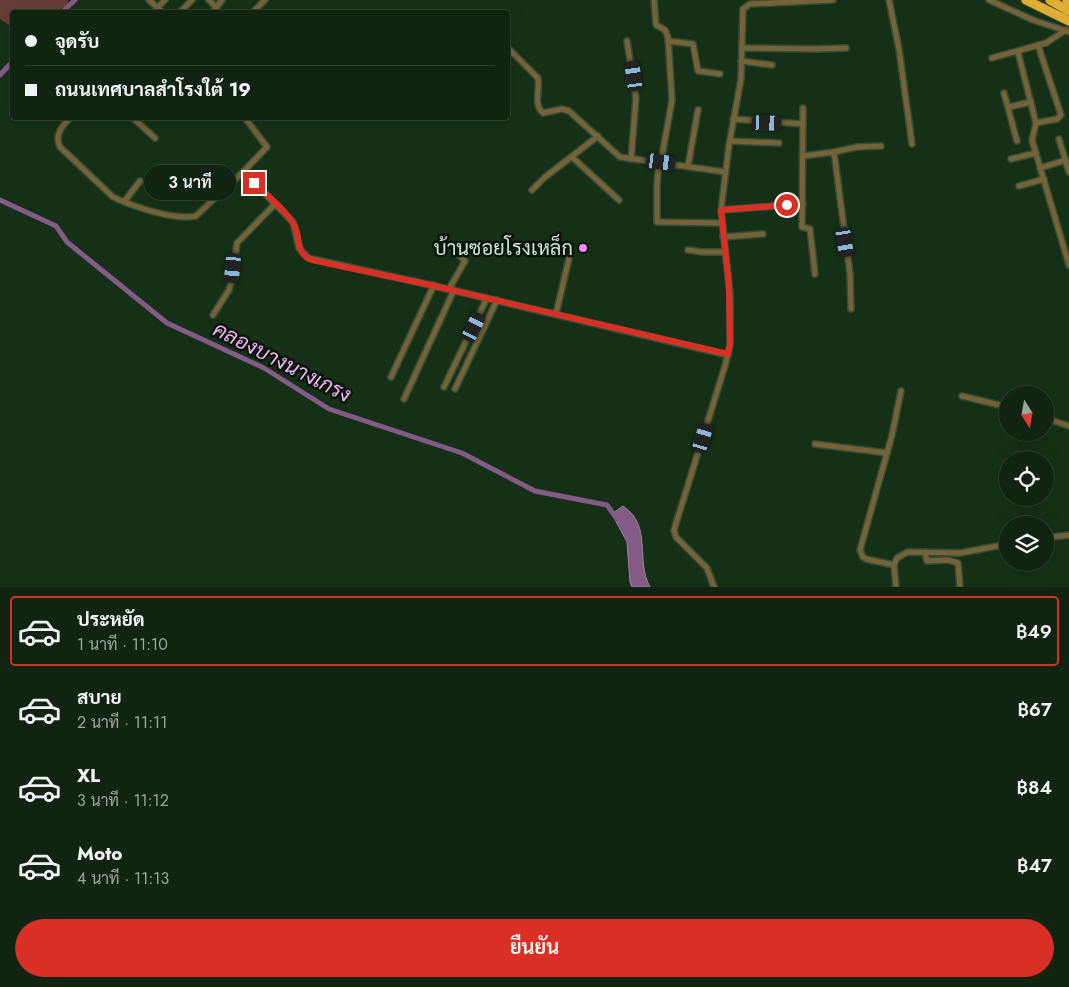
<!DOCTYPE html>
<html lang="th">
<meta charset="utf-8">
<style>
:root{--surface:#102411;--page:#1e301f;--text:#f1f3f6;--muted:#9ca49f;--line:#304131;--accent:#d93025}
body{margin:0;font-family:Jost,Sarabun,sans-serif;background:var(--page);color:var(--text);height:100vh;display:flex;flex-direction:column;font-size:19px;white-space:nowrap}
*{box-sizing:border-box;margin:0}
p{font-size:16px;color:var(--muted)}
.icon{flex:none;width:28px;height:28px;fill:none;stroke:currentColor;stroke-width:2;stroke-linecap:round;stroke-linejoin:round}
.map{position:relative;height:587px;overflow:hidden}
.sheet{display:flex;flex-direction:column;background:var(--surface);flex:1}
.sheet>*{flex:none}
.banner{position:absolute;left:10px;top:10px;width:500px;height:110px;border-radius:5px;box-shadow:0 5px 20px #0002,0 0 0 1px var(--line);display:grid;align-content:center;height:110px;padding:0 15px;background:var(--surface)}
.needle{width:32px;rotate:169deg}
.buttons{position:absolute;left:999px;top:386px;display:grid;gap:10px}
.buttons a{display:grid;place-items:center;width:55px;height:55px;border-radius:50%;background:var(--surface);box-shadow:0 5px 20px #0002,0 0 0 1px var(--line);font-size:25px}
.end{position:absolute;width:22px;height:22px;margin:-11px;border:6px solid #d93025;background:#fff;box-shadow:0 0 0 2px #fff}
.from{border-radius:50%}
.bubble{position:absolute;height:35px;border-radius:18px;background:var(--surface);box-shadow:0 5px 20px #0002,0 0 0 1px var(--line);font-size:16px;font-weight:600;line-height:35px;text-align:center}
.car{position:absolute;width:15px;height:30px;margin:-15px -8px;border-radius:6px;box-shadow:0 0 4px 1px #0007;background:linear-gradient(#222 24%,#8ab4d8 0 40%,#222 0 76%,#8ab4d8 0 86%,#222 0)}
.banner b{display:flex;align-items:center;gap:18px;height:48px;font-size:19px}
.banner b+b{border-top:1px solid var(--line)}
.banner i{width:12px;height:12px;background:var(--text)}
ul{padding:9px 0 0;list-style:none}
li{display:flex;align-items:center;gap:15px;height:70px;margin:0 10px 8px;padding:0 5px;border:2px solid transparent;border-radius:5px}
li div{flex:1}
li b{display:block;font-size:19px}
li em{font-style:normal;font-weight:600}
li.active{border-color:var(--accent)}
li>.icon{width:45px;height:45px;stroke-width:1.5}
.button{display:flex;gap:10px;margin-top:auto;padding:10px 15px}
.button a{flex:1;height:58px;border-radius:30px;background:var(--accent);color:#fff;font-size:20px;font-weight:600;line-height:58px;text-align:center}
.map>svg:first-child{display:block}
.green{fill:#673c39}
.water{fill:#845b87;stroke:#9c849e}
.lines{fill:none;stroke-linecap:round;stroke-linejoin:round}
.canal{stroke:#845b87;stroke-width:5}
.street-casing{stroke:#344d35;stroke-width:8}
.highway-casing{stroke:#344d35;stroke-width:11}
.street{stroke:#766238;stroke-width:5}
.highway{stroke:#e1ae34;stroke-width:9}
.route{stroke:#d93025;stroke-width:6}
.poi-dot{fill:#ef8bf7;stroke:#0a150a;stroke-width:2}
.labels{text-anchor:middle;stroke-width:5;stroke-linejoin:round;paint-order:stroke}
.poi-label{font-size:20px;fill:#d3e4d3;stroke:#0a150a;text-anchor:end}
.water-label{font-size:21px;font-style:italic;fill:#f0b1f4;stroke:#0a150a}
</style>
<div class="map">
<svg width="1069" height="587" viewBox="0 0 1069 587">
<rect width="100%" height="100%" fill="#163017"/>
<!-- green -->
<polygon class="green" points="0,0 68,0 68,3 57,12 12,12 12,27 0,19"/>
<!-- water -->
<path class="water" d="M 623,506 C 653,526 635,560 650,587 L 632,587 L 630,582 L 627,542 L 612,514 Z"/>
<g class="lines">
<!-- canal -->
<g class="canal">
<polyline points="62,12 75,0"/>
<polyline points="0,75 12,62"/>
<polyline points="0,200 56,226 67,242 167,323 264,368 329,409 462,453 535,491 607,505 617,519"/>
</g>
<defs>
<g id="street">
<polyline points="149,0 162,12"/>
<polyline points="209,0 215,6"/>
<polyline points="654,0 656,25 665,30 668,37 672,100 661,162"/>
<polyline points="889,0 899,49 912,144"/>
<polyline points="989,0 1033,20 1069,32"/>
<polyline points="157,8 165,0"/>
<polyline points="180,12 192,0"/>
<polyline points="213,12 222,0"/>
<polyline points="253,12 265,0"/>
<polyline points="627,41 636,98 631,159"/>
<polyline points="668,41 693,44 698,71 720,74"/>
<path d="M 508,48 L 538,78 C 540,90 533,104 543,113 L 562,109 L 569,111 L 620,157 L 725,172"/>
<polyline points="742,48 818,49 846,48"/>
<polyline points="1018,52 1036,123 1032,140 1069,265"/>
<polyline points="992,58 1046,43 1066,30"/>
<polyline points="741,61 772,65"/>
<polyline points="1004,93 1017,141"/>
<polyline points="1009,107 1031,102"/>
<polyline points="803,108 802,227 810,229 815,274"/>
<path d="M 70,118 C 62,126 54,135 60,147 L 113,197 C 132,206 175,221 196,216 L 243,172 L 293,222 L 299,248 L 308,258 L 426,284 L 728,355"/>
<polyline points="133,118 155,138"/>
<polyline points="733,119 803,124"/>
<polyline points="1036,123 1057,119 1061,115 1038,45"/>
<polyline points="1059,139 1069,172"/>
<polyline points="730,141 779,143"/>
<polyline points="834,152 857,147 881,146"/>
<polyline points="803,156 834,152 850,274 851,309"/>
<polyline points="572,157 619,200"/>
<polyline points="1011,159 1036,153"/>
<polyline points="659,162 657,184 657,222 722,223"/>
<polyline points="688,166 698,110"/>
<polyline points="1040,168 1066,160"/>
<polyline points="243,172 267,147 245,118"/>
<polyline points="1019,186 1044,179"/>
<polyline points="532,190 544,178 598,136"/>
<polyline points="124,202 140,181"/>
<polyline points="721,210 803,204"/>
<polyline points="723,237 763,234"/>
<polyline points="688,250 702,252 725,252"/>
<polyline points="449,289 465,261 459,255"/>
<polyline points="556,314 570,254"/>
<polyline points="213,315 229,290 232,279 237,243 275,204"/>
<polyline points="391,377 434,285"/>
<polyline points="444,387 487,298"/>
<polyline points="455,389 497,300"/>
<polyline points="962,396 1008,407"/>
<polyline points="404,399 454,290"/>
<polyline points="1045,418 1069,426"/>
<polyline points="815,444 887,453"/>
<polyline points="1045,538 1069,535"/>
<polyline points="925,552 927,561 948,560 958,563 960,587"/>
<polyline points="894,565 866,559 863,557 860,550 892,435 901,391"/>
<polyline points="894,565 897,558 908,552 960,553 1008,544"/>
<polyline points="894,565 896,587"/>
<polyline points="714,587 707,568 676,537 674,530 725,366 730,345 730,294 721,210 729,145 741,79 743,9 750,4 833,0"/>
</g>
<g id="highway">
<polyline points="1026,0 1069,21"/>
<polyline points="1050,0 1069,11"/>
<polyline points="1067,0 1069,1"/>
</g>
</defs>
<!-- street casing -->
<use href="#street" class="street-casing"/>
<!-- highway casing -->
<use href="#highway" class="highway-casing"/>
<!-- street -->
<use href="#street" class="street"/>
<!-- highway -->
<use href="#highway" class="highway"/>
</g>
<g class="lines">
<!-- route -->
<path class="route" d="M 254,183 C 267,195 284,208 293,223 C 302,236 294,253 312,260 L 426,284 L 728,354 L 730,343 L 729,286 L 721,210 L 787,205"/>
</g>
<!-- markers -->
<circle class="poi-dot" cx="583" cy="248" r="5"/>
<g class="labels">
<!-- poi labels -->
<g class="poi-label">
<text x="573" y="255">บ้านซอยโรงเหล็ก</text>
</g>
<!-- water labels -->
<g class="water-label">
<text transform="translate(282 362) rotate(27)" y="7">คลองบางนางเกรง</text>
</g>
</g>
</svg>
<div class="buttons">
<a><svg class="needle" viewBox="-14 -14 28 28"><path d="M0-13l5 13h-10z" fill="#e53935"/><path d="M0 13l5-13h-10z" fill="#9ca49f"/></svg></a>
<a><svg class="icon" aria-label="locate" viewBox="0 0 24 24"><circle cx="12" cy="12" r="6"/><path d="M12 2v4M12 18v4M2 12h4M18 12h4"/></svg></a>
<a><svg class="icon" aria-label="layers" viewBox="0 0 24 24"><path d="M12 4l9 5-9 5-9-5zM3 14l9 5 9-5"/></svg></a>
</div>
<i class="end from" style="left:787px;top:205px"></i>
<i class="end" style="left:254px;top:183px"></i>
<div class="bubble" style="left:144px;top:165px;width:92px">3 นาที</div>
<i class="car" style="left:634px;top:76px;rotate:352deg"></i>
<i class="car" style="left:767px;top:123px;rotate:92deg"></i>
<i class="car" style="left:661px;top:162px;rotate:97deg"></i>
<i class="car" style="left:845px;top:242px;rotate:171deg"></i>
<i class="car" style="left:233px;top:268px;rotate:185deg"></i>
<i class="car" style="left:474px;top:327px;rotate:26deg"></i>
<i class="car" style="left:703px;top:438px;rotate:17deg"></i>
<div class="banner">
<b><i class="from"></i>จุดรับ</b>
<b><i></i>ถนนเทศบาลสำโรงใต้ 19</b>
</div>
</div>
<section class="sheet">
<ul>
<li class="active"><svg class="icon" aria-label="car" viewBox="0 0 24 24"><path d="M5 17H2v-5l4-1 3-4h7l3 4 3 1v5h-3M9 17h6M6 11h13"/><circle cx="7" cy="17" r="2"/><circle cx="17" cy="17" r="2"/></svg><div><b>ประหยัด</b><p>1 นาที · 11:10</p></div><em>฿49</em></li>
<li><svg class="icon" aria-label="car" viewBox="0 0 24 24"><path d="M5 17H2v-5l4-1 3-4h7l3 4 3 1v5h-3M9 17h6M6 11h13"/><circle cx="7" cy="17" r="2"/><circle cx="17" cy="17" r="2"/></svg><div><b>สบาย</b><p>2 นาที · 11:11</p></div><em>฿67</em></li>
<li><svg class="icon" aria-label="car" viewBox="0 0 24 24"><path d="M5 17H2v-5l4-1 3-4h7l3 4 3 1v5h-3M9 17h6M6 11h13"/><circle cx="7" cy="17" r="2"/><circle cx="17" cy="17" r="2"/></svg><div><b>XL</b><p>3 นาที · 11:12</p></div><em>฿84</em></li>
<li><svg class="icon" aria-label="car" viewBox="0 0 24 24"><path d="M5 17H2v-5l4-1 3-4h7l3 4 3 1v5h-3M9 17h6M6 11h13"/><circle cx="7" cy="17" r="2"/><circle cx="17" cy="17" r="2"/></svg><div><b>Moto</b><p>4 นาที · 11:13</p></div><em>฿47</em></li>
</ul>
<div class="button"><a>ยืนยัน</a></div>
</section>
